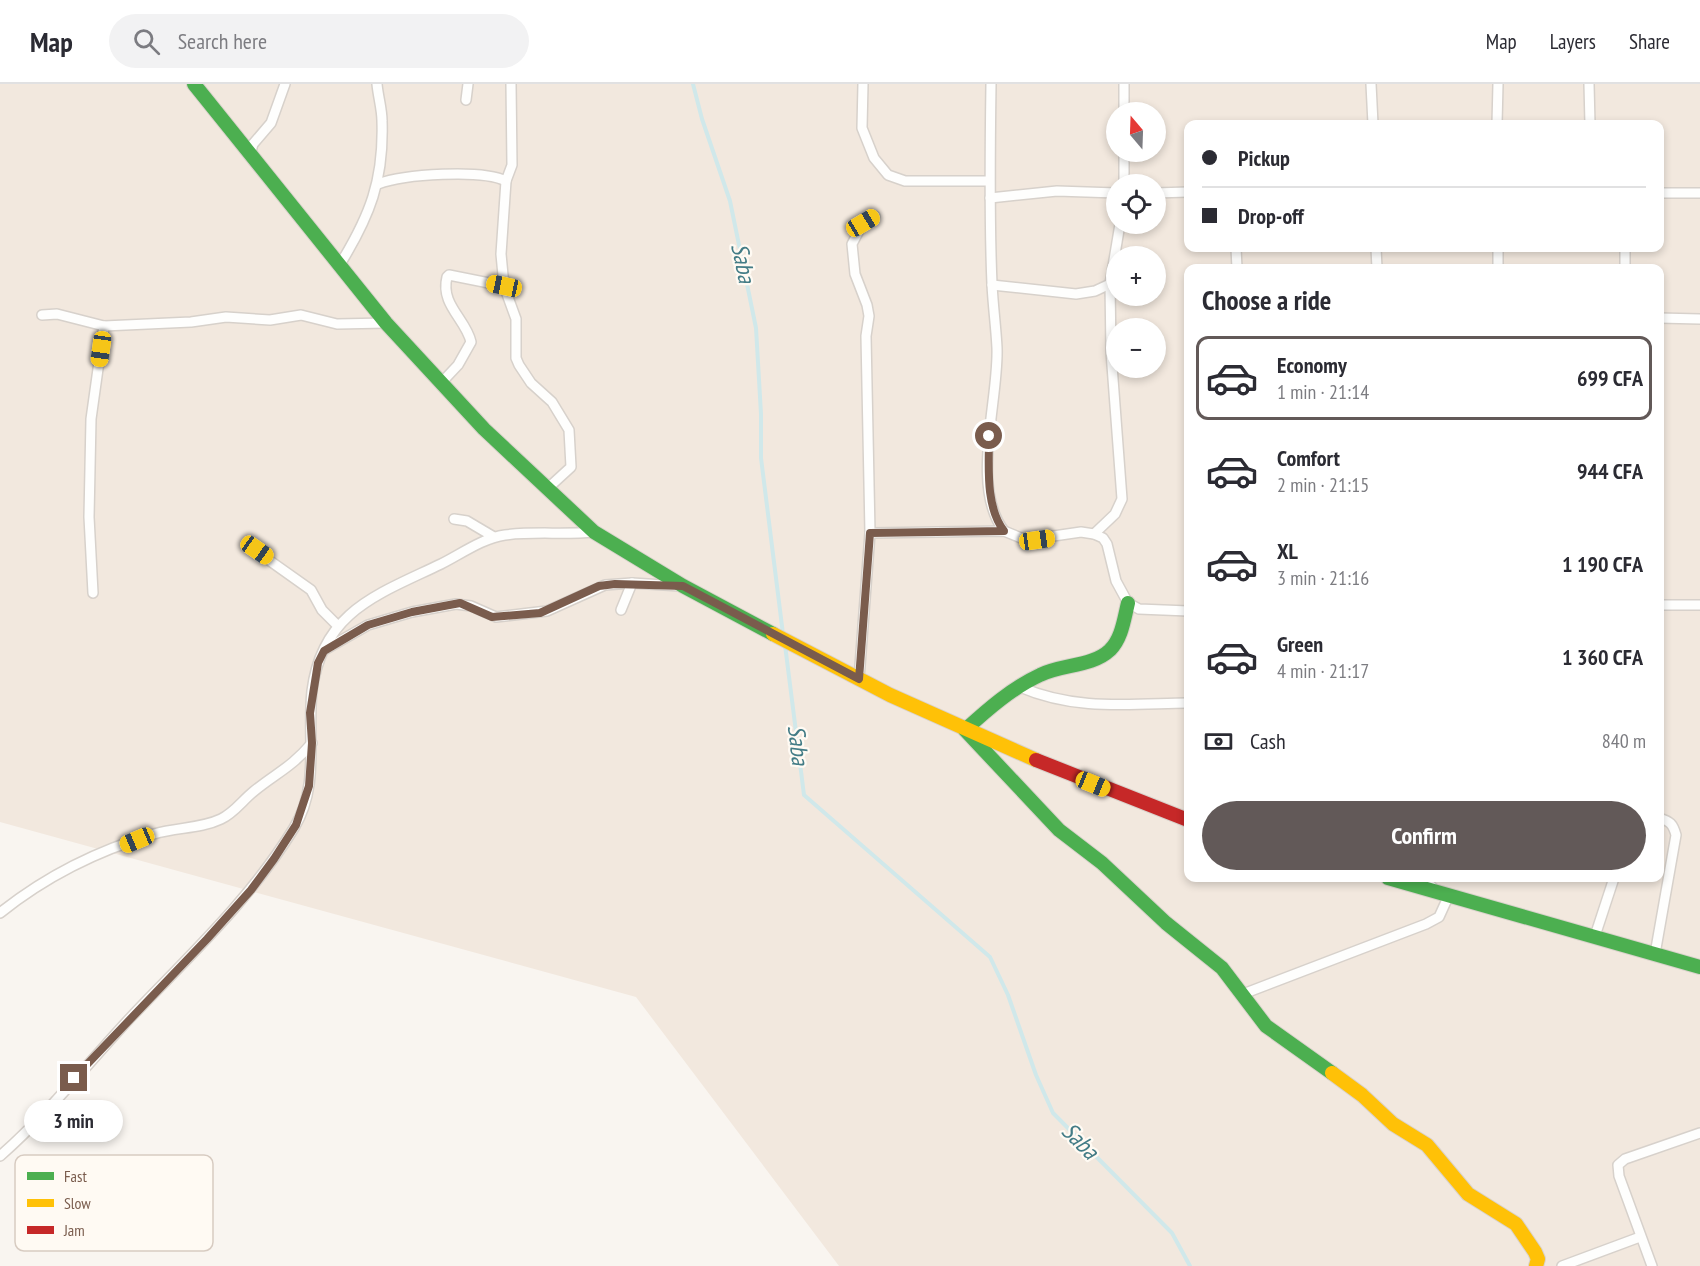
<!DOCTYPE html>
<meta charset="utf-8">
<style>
:root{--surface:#fff;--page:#f2f2f3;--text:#2b2b33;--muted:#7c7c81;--line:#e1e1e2;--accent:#625958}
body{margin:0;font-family:"PT Sans Narrow",sans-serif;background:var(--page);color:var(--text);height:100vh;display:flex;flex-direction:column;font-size:22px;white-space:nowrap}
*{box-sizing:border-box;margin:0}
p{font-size:20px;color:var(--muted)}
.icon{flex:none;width:33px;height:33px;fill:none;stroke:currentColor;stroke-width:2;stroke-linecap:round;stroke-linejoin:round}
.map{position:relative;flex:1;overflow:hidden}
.drawer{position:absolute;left:1184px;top:180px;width:480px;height:618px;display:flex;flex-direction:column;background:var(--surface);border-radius:12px;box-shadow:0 3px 9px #0003}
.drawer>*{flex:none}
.top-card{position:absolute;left:1184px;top:36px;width:480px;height:132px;border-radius:12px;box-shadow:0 3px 9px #0003;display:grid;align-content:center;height:132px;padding:0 18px;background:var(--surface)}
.needle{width:39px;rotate:341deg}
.buttons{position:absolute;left:1106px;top:18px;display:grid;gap:12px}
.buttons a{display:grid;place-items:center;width:60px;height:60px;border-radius:50%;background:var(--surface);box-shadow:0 3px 9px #0003;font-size:30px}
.end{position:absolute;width:27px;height:27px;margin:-14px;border:8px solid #7a5c4d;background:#fff;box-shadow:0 0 0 3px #fff}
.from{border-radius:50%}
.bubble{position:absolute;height:42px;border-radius:21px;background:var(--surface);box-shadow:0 3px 9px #0003;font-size:20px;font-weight:700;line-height:42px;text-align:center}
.car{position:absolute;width:18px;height:36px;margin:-18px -9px;border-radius:8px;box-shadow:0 0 4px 2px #0007;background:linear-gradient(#f5c518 24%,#345 0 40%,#f5c518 0 76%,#345 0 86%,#f5c518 0)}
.top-card b{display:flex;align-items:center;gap:21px;height:57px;font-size:22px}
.top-card b+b{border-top:2px solid var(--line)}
.top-card i{width:15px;height:15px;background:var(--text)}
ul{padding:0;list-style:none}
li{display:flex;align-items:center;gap:18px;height:84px;margin:0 12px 9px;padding:0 6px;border:3px solid transparent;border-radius:12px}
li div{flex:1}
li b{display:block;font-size:22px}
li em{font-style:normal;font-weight:700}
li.selected{border-color:var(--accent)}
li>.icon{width:54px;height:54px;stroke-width:1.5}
h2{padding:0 18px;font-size:27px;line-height:72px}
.pay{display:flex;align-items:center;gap:15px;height:66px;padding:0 18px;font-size:22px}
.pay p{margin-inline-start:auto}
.primary-button{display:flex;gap:12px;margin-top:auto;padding:12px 18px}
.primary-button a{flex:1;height:69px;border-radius:36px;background:var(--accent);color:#fff;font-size:24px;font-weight:700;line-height:69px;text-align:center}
header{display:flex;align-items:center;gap:36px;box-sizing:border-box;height:84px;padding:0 30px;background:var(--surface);border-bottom:2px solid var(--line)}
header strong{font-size:28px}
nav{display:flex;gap:33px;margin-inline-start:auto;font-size:21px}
.search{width:420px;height:54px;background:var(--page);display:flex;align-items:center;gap:15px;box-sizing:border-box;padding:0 21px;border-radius:33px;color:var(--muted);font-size:22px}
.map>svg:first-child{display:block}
.residential{fill:#f2e8de;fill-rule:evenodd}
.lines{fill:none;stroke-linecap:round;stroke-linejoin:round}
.stream{stroke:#d0e8ea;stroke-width:4}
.street-casing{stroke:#d7d1cb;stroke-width:12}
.fast-casing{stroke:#d9d2cb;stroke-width:16}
.slow-casing{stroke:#d9d2cb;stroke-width:16}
.jam-casing{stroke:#d9d2cb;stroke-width:16}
.street{stroke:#fefefd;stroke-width:9}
.fast{stroke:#4caf50;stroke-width:14}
.slow{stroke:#ffc107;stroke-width:14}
.jam{stroke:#c62828;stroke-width:14}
.route{stroke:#7a5c4d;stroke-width:8}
.labels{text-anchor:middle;stroke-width:4.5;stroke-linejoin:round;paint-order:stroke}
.water-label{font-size:24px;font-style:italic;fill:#437c86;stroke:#fffaf3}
.key{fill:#fffaf3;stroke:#d7cbc1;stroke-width:1.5}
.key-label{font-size:16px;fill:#7a5c4d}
</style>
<header>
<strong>Map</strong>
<div class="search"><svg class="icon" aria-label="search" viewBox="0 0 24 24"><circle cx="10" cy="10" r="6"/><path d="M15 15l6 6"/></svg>Search here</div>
<nav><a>Map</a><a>Layers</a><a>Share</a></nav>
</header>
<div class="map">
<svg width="1700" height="1182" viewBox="0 0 1700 1182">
<rect width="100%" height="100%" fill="#f9f5f0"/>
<!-- residential -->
<path class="residential" d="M 0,0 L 1700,0 L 1700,1182 L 839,1182 L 636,913 L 0,738 ZM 1116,28 L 1155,28 L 1155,68 L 1116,68 ZM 1188,40 L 1659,40 L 1659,164 L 1188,164 ZM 1116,100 L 1155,100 L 1155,140 L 1116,140 ZM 1116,172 L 1155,172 L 1155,212 L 1116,212 ZM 1188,184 L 1659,184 L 1659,794 L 1188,794 ZM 1116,244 L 1155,244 L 1155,284 L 1116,284 Z"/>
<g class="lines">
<!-- stream -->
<g class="stream">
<polyline points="693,0 702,35 730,117 756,244 761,330 761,374 783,550"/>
<polyline points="785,561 804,711 990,873 1008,911 1036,991 1053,1029 1172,1149 1190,1182"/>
</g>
<defs>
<g id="street">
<polyline points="511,0 512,81 506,97 501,170 504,202 516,235 516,274 519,281 531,299 552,318 569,346 571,383 547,405"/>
<polyline points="863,0 862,44 874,74 888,91 905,97 989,97"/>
<path d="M 991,0 C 990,67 989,133 992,200 C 993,222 996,243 997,264 C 999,315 970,403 1004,447"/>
<polyline points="1124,0 1124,28"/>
<polyline points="1371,0 1373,40"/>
<polyline points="1589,0 1590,40"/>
<polyline points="466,16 468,0"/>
<polyline points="1497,40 1498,0"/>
<polyline points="1124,68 1124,100"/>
<polyline points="250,71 253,60 271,39 285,0"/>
<path d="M 378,100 C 404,90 482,85 506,97"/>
<polyline points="1155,109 1188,108"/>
<polyline points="1659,109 1700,109"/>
<polyline points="990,114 1057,107 1116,109"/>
<polyline points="1236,164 1237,184"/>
<polyline points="1376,164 1377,184"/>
<polyline points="1498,164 1498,184"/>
<path d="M 339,182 C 370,132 384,96 382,37 C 382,25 378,12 377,0"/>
<polyline points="1625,184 1625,164"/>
<polyline points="992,201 1076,210 1095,207 1110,200"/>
<polyline points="42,231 57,230 104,242 191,238 226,233 270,236 301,231 337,240 386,239"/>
<polyline points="1659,234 1700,235"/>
<path d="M 442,298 L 458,281 L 471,258 C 466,235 440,221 447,193 L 449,191 L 504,202"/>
<polyline points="454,435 467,437 494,453"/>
<polyline points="870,449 1004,447 1026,456 1081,448 1094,450 1103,454 1107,460 1116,497 1128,519 1139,525 1188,527"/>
<polyline points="1094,450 1115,430 1122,415 1111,268 1110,200 1120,140"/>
<polyline points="249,462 311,506 322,526 338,542"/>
<polyline points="93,509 89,433 91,335 104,242"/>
<polyline points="1659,521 1700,521"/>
<polyline points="621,526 632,499"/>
<polyline points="326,565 368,541 412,528 456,520 471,522 496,533 547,527 605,501 632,499 680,502"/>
<polyline points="859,595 870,449 866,252 869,232 867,221 855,190 852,160 863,139 875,132"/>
<path d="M 1020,603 C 1076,627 1128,620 1188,619"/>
<polyline points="1423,794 1436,807"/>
<path d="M 0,829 C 45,793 99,766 154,750 C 177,743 200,745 221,735 C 234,729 242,717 253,708 C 276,689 291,684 312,659"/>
<polyline points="1595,852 1614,794"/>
<path d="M 1655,870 L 1676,751 C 1673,740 1670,737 1659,734"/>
<polyline points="1243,910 1426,840 1439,833 1449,811"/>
<path d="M 0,1072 C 48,1030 89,978 132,932 C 189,872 250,816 294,744 C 320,702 307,653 312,607 C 322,527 379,510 441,480 C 461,470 483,454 505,451 C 534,447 564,451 594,448"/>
<polyline points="1562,1182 1640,1153"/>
<polyline points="1652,1182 1619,1092 1618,1081 1625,1075 1700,1049"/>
</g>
<g id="fast">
<polyline points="194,0 386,239 484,345 594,448 683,502 773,550"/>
<path d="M 1128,519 C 1124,535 1122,554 1110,566 C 1092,583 1062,580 1040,591 C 1012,604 988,625 965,646 L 1059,746 L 1102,779 L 1166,839 L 1222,884 L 1266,942 L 1332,989"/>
<polyline points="1388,794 1700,883"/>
</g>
<g id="slow">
<polyline points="773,550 890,611 1036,676"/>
<polyline points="1332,989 1362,1011 1393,1040 1427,1061 1468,1110 1516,1140 1535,1168 1538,1175 1536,1182"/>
</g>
<polyline id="jam" points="1036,676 1188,736"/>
</defs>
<!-- street casing -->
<use href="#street" class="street-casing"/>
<!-- fast casing -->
<use href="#fast" class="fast-casing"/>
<!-- slow casing -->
<use href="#slow" class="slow-casing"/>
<!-- jam casing -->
<use href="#jam" class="jam-casing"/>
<!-- street -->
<use href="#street" class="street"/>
<!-- fast -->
<use href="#fast" class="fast"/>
<!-- slow -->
<use href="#slow" class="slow"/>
<!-- jam -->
<use href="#jam" class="jam"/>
</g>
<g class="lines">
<!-- route -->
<path class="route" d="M 74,994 L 207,855 L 251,806 L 274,775 L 296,741 L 309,702 L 312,659 L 310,629 L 318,579 L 324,567 L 368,541 L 412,528 L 460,519 L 492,533 L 540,529 L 599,502 L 615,500 L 683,502 L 859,595 L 870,449 L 1004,447 C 985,422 989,382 989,352"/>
</g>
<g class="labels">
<!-- water labels -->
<g class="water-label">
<text transform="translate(743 179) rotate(78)" y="8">Saba</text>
<text transform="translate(798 661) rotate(83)" y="8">Saba</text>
<text transform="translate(1080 1057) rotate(45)" y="8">Saba</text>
</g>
</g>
<!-- legend -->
<rect x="15" y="1071" width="198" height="96" rx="9" class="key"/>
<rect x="27" y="1088" width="27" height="8" fill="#4caf50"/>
<rect x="27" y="1115" width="27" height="8" fill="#ffc107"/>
<rect x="27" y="1142" width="27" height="8" fill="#c62828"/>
<g class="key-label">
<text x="64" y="1098">Fast</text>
<text x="64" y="1125">Slow</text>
<text x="64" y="1152">Jam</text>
</g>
</svg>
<div class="buttons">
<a><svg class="needle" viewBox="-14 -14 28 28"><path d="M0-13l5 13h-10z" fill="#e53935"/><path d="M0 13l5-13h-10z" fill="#7c7c81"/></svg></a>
<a><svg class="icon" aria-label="locate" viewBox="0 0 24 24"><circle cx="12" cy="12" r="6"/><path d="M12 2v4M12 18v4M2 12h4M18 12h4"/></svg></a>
<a>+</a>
<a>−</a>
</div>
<i class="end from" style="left:989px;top:352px"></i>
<i class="end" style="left:74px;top:994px"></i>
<div class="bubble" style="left:24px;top:1016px;width:99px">3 min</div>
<i class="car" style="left:863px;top:139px;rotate:59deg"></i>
<i class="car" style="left:504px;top:202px;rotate:282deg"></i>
<i class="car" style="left:101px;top:265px;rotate:188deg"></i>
<i class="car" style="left:1037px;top:456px;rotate:82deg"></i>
<i class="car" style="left:257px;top:466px;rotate:125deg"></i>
<i class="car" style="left:1093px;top:700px;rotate:112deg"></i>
<i class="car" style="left:137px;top:756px;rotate:247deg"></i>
<div class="top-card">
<b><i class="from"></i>Pickup</b>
<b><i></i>Drop-off</b>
</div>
<section class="drawer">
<h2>Choose a ride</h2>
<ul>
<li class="selected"><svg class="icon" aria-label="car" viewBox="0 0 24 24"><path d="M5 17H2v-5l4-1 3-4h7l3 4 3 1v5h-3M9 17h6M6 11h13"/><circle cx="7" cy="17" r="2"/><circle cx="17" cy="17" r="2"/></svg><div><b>Economy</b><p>1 min · 21:14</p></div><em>699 CFA</em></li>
<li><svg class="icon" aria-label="car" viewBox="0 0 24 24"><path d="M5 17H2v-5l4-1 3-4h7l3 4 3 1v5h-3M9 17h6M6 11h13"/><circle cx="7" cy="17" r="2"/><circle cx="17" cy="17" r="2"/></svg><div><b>Comfort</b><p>2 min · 21:15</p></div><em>944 CFA</em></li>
<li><svg class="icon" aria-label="car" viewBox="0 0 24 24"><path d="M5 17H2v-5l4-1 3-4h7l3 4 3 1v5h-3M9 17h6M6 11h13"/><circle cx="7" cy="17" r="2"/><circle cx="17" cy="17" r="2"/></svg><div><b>XL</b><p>3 min · 21:16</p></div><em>1 190 CFA</em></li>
<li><svg class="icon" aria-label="car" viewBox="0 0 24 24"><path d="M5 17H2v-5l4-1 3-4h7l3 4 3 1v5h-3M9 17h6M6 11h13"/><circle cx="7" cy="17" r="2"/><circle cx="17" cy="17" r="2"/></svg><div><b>Green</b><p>4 min · 21:17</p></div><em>1 360 CFA</em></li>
</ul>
<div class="pay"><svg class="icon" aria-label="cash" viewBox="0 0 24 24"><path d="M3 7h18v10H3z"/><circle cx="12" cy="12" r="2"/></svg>Cash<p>840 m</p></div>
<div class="primary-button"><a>Confirm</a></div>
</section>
</div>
